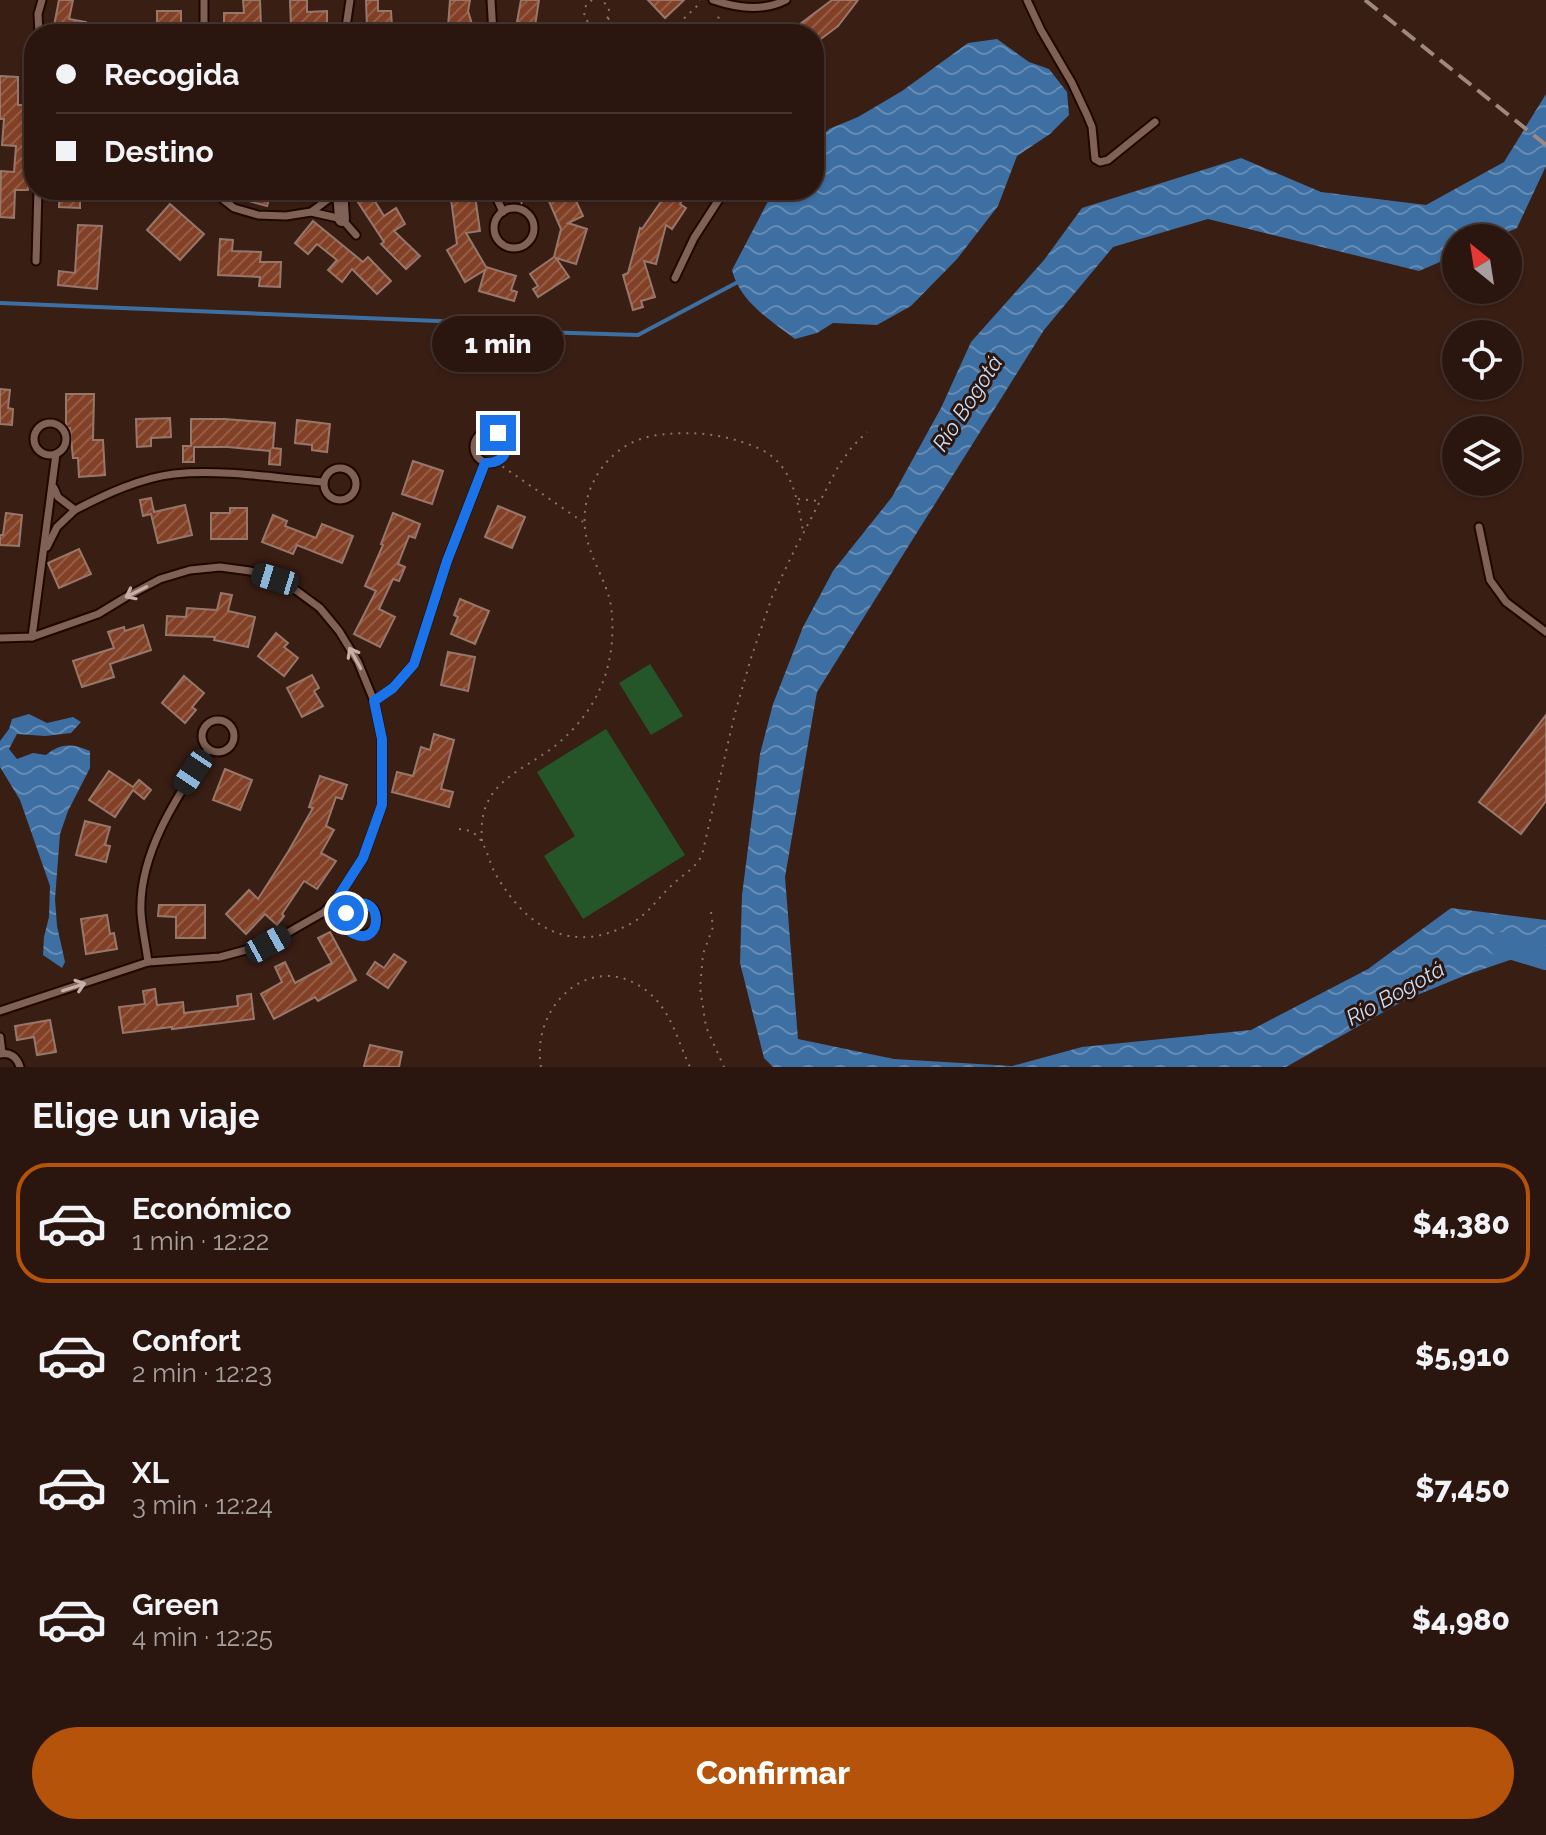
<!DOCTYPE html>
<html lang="es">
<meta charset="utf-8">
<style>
:root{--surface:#2b160f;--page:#37231d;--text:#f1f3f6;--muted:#a69f9e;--line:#47352f;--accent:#b45309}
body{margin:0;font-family:Raleway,sans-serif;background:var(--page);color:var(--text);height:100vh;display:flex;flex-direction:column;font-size:30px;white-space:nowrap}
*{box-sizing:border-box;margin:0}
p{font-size:26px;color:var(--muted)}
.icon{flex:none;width:44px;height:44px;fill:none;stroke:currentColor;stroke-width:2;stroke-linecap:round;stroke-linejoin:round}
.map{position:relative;height:1067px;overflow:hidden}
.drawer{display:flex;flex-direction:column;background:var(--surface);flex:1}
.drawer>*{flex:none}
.banner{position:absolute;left:24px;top:24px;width:800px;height:176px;border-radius:32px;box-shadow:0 2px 6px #0004,0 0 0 2px var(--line);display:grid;align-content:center;height:176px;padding:0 32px;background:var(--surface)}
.needle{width:52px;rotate:330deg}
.controls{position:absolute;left:1442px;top:224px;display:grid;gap:16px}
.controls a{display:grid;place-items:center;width:80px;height:80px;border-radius:50%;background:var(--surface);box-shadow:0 2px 6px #0004,0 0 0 2px var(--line);font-size:40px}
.end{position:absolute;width:36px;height:36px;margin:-18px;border:10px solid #1a73e8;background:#fff;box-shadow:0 0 0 4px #fff}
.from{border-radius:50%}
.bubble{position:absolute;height:56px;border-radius:28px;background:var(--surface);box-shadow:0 2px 6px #0004,0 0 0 2px var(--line);font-size:26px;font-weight:800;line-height:56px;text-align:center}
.car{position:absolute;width:24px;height:48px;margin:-24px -12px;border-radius:10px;box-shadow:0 0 6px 2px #0007;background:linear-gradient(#222 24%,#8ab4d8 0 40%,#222 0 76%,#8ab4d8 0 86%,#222 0)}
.banner b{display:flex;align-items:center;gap:28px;height:76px;font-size:30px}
.banner b+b{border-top:2px solid var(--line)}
.banner i{width:20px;height:20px;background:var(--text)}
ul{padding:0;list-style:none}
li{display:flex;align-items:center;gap:24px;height:120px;margin:0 16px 12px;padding:0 16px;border:4px solid transparent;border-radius:32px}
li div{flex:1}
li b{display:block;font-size:30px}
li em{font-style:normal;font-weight:800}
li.on{border-color:var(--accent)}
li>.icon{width:72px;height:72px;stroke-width:1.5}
h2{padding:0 32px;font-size:36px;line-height:96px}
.button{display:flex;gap:16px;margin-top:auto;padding:16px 32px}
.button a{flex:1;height:92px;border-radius:48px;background:var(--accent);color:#fff;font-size:32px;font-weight:800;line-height:92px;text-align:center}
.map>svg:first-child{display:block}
.green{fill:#255629}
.water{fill:url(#water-waves)}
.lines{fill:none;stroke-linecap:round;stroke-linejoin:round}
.stream{stroke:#3d6fa2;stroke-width:4}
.river{stroke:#3d6fa2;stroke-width:24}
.building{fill:url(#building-hatch);stroke:#98776b;stroke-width:2}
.lane-casing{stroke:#1f0701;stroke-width:11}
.street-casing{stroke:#1f0701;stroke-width:18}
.path{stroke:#8a746b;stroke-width:2;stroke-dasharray:2 6;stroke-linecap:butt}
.lane{stroke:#806155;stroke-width:7}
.street{stroke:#806155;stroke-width:14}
.rail{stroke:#9e8981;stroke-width:4;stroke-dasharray:16 8;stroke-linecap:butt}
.oneway{stroke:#c5afa6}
.route{stroke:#1a73e8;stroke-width:10}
.labels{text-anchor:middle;stroke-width:6;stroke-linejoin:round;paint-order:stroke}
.water-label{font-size:22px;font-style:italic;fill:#c3dffc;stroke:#2e150b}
</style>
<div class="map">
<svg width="1546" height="1067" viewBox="0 0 1546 1067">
<defs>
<pattern id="water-waves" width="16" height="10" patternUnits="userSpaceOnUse" patternTransform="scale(2)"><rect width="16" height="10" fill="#3d6fa2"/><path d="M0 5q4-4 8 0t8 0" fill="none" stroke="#648bb3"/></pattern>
<pattern id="building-hatch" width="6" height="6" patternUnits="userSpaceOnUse" patternTransform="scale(2)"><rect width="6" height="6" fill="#824127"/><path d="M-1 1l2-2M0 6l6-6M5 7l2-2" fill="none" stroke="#955d46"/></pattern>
</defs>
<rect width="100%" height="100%" fill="#391e14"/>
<!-- green -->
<g class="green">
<polygon points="650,664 683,716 651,735 619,683"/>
<polygon points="606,729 685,855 583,919 544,856 575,836 537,772"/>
</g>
<!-- water -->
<g class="water">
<path d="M 997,39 L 1029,62 L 1049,69 L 1067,92 L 1069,115 L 1050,134 L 1017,156 L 998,206 L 957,259 L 911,306 L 877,325 L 833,323 L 817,333 L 795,339 C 770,320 740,302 732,270 L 774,190 L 814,190 L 814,145 L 829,129 L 858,117 L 902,91 L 968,43 Z"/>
<polygon points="1546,94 1546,166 1517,228 1494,238 1456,238 1456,255 1419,271 1208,219 1113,247 1044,330 817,692 785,877 798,1039 894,1059 1012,1066 1082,1047 1251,1030 1368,969 1451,908 1546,920 1546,958 1536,951 1466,975 1405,1000 1286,1067 773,1067 764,1058 740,963 742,895 760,754 773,704 803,627 833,571 892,497 941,408 971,342 1044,260 1082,208 1241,158 1321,192 1426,205 1504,162"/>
<path d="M 29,714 L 47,723 L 73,717 L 81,722 L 71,733 L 45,736 L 17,734 L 9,749 L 17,759 L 33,753 L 46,755 C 60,743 73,743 90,751 L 90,768 L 68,811 L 60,834 L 55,899 L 57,926 L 65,962 L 62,968 L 43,955 L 44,937 L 49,917 L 50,886 L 20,800 L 0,767 L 0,741 L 9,729 L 12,719 Z"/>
</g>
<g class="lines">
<!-- stream -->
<polyline class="stream" points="0,303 487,323 505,331 638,335 736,283"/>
<!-- river -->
<polyline class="river" points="1500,944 1546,958"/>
</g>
<!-- building -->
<g class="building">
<polygon points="59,0 73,0 69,19 86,22 84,34 67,34 53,31"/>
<polygon points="243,0 260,0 261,27 224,28 224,13 244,13"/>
<polygon points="290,0 307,0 307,12 327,11 327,25 291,26"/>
<polygon points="366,0 378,0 378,11 391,11 392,27 367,27"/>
<polygon points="450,0 470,0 468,11 474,31 466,34 450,34 448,27"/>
<polygon points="521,0 539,0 535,26 517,22"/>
<polygon points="648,0 684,0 665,18"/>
<polygon points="832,0 858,0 838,26 814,44 814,34 775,34 775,31 800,24"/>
<rect x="157" y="11" width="24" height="23"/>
<polygon points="0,76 18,77 18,105 34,105 28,190 15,190 14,218 0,217 1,171 14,172 16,146 2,145 4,119 0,119"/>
<polygon points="59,190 72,190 72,195 80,195 80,208 59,207"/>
<polygon points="222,190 272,190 267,206 227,195"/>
<polygon points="350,190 368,190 384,216 396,208 405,224 394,231 420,256 406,269 381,244 384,242"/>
<polygon points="560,190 571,190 583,216 568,223 587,229 576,264 556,258 569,277 538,297 533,289 538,286 530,274 554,257 561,229 548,199 561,193"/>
<polygon points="669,190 689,190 680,204 686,208 672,229 666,225 656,264 644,261 655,297 641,301 643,307 633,310 623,275 628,273 640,228 642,229"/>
<polygon points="475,196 480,231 466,233 486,267 516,276 511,290 517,292 514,301 479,291 485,270 465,282 447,250 457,244 451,199"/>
<polygon points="170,204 204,234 180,260 147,230"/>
<polygon points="313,221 363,262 368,257 391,281 377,294 352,269 342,282 328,270 337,260 317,244 308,254 295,243"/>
<polygon points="78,225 102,226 97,289 58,285 59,271 75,273"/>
<polygon points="220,239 233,240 232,251 261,252 260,262 281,262 280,287 259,286 260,277 218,275"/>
<polygon points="0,389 10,390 8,408 13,409 12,425 0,424"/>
<polygon points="66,394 94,394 93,440 103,440 105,475 79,477 78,458 73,458 70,428 66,428"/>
<polygon points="170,418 171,437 151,438 151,446 137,447 136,419"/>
<polygon points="191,419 225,419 275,423 273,448 281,449 280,465 269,464 270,451 228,447 194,447 194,462 183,462 183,446 191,446"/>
<polygon points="297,420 330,424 327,452 312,450 312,445 295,443"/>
<polygon points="413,461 443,471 432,504 402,494"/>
<polygon points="151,498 154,512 185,505 192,535 158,543 151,514 143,516 140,500"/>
<polygon points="498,506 525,517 512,548 485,537"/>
<polygon points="230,508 247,508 247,539 211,539 211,513 230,513"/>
<polygon points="6,513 22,515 19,546 0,545 0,535 3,535"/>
<polygon points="393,513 420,524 415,538 409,536 398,564 405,567 399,581 393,579 379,609 395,617 380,647 354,634 376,591 365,586 383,545 381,544"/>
<polygon points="273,515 287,521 285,526 316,538 322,524 353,536 342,563 297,545 293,554 262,542"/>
<polygon points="79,549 91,574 59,588 48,563"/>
<polygon points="221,593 232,595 228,611 255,617 248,647 214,640 215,637 166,635 167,616 186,617 187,608 217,610"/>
<polygon points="460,599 489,611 475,644 451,634 458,617 454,615"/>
<polygon points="143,625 151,650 110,664 114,677 82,687 73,661 114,648 108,632 124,627 125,631"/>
<polygon points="276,633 288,643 284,647 298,658 284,676 258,656"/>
<polygon points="448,652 475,657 468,691 441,685"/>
<polygon points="312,675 319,688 314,691 323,706 302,717 287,688"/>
<polygon points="184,676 204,693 192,707 196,710 185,723 162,703"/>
<polygon points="1546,715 1546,801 1521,834 1479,802"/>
<polygon points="434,734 454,740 441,789 453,792 449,807 392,792 397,772 413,776 421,747 430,750"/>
<polygon points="225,769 252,780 240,810 213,800"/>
<polygon points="109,771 133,787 139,780 151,790 144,799 133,790 115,817 89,800"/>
<polygon points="320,776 347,785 342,799 336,797 326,826 334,830 321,853 336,861 317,889 304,881 282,914 284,916 277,925 265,914 246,934 226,914 249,890 258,899 288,852 313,808 309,807"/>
<polygon points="85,821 110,827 105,845 110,846 106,862 76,855"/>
<polygon points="159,905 205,905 205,938 176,938 176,917 158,916"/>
<polygon points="107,915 110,934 114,933 117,949 86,954 81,919"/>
<polygon points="330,932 356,980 318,1001 315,997 274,1019 261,994 282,982 275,967 285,962 295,983 332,963 318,938"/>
<polygon points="394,954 406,962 388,988 367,974 375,962 384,968"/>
<polygon points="155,989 157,1005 183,1002 184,1013 238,1006 237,996 251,994 254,1019 172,1029 172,1027 123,1033 119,1007 145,1004 143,991"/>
<polygon points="50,1020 56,1052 37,1055 34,1037 17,1040 15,1026"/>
<polygon points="370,1045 402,1052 399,1067 364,1066"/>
</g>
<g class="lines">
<defs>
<g id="lane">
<polyline points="204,0 204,34"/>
<polyline points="491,0 493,34"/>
<path d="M 713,0 C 737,8 763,12 786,0"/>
<polyline points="1027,0 1041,30 1072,83 1087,115 1092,127 1095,159 1100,162 1108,160 1155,122"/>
<polyline points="39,34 38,14 42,0"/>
<polyline points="345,34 350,0"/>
<polyline points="211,190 234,208 258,215 286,216 311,212 338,192"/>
<polyline points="493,190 503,212"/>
<circle cx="514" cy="228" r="20"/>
<polyline points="311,212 342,219 356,235"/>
<polyline points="36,261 38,190"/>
<polyline points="675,278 694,238 725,190"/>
<circle cx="50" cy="439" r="16"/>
<circle cx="490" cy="447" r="16"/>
<circle cx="340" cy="484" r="16"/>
<path d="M 75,510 C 106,494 140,478 174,474 C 224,469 274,478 324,482"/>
<polyline points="1479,527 1490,580 1506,602 1546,632"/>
<polyline points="47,547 57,527 75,510 58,497 54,488"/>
<polyline points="32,637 56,454"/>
<polyline points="0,638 32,637 98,614 126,597 160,579 190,570 220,567 250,571 275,579 297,591 320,608 339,631 358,662 374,701 382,739 382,805 363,858 338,897 324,912 268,944 220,957 148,962 0,1011"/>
<polyline points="374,701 393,688 414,664 447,561 485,463"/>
<circle cx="218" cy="736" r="16"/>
<circle cx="361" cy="919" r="16"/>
<path d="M 148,962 C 146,946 142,929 141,913 C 138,855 177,796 208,750"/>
<polyline points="0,1037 2,1053"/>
<path d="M 0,1054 C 10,1052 17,1057 20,1067"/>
</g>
<polyline id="street" points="340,190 342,219"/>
</defs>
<!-- lane casing -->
<use href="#lane" class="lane-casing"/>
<!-- street casing -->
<use href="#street" class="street-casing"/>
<!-- path -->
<g class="path">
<path d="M 592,0 L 586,5 L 584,16 L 588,22 L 597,25 C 607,23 611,15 608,6 L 601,0"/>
<polyline points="608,18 614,27 631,25 652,33 670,32 697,6 699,0"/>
<polyline points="714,34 720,12"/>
<polyline points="514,208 541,190"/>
<polyline points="496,462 583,522"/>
<polyline points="798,499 820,501"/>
<path d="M 459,829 C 465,830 471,830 476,835 C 486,843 489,862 495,873 C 526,928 571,956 632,923 C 649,913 658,898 672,885 C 682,875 695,869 702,855 L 735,713 L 751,658 L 772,597 L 795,549 L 839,465 L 852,447 L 867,432"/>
<path d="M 482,841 C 477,783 518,774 555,746 C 572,732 587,715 597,695 C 611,668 615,636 611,606 C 607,583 594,565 588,543 C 574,497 604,445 652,436 C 689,430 725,433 760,449 C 793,465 797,499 803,531"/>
<polyline points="711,912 713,927 703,954 700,988 706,1027 724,1067"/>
<path d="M 541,1067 C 530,1005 593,947 648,992 C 672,1012 677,1040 690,1067"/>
</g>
<!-- lane -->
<use href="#lane" class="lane"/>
<!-- street -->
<use href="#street" class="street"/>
<!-- rail -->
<polyline class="rail" points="1365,0 1546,145"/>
</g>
<!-- one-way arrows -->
<defs><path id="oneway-shaft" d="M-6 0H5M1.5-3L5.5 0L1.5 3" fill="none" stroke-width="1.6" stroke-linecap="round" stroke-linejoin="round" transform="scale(2)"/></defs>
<g class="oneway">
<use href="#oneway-shaft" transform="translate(136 592) rotate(153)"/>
<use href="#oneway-shaft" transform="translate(355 658) rotate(-119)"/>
<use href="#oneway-shaft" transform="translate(74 987) rotate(-18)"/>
</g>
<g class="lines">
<!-- route -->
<path class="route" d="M 346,913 C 344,921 345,930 354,934 C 385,948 383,886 349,908 L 338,897 L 363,858 L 382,805 L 382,739 L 374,701 L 393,688 L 414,664 L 447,561 L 485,463 C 505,464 513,447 498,433"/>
</g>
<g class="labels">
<!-- water labels -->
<g class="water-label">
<text transform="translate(967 403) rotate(-57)" y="8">Río Bogotá</text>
<text transform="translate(1395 993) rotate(-29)" y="8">Río Bogotá</text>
</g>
</g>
</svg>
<div class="controls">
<a><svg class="needle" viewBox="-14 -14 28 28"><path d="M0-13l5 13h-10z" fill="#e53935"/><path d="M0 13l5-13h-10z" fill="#a69f9e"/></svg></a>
<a><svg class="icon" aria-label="locate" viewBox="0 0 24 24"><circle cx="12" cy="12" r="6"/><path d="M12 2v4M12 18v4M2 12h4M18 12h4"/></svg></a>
<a><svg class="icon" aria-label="layers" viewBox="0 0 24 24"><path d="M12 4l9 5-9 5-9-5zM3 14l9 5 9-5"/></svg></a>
</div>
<i class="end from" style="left:346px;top:913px"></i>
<i class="end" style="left:498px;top:433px"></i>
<div class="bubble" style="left:432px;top:316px;width:132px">1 min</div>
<i class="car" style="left:275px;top:579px;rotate:287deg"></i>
<i class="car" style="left:193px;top:772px;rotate:214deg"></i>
<i class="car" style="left:268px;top:944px;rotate:61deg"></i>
<div class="banner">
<b><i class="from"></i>Recogida</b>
<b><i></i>Destino</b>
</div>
</div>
<section class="drawer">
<h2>Elige un viaje</h2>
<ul>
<li class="on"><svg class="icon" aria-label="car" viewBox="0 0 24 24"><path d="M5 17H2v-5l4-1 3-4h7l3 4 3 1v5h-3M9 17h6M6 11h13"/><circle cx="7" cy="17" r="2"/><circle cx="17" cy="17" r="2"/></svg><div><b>Económico</b><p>1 min · 12:22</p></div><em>$4,380</em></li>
<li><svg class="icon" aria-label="car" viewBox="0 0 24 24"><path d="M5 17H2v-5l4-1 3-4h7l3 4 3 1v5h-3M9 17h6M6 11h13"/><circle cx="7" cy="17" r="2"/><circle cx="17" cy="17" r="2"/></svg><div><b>Confort</b><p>2 min · 12:23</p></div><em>$5,910</em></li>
<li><svg class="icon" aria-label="car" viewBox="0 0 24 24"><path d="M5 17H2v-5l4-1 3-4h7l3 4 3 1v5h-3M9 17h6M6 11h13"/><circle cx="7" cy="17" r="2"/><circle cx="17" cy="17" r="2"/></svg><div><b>XL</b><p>3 min · 12:24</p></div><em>$7,450</em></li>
<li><svg class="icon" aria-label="car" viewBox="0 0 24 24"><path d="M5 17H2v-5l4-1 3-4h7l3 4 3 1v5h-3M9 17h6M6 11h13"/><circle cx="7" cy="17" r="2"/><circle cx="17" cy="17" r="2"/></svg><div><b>Green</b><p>4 min · 12:25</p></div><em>$4,980</em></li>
</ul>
<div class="button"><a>Confirmar</a></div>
</section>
